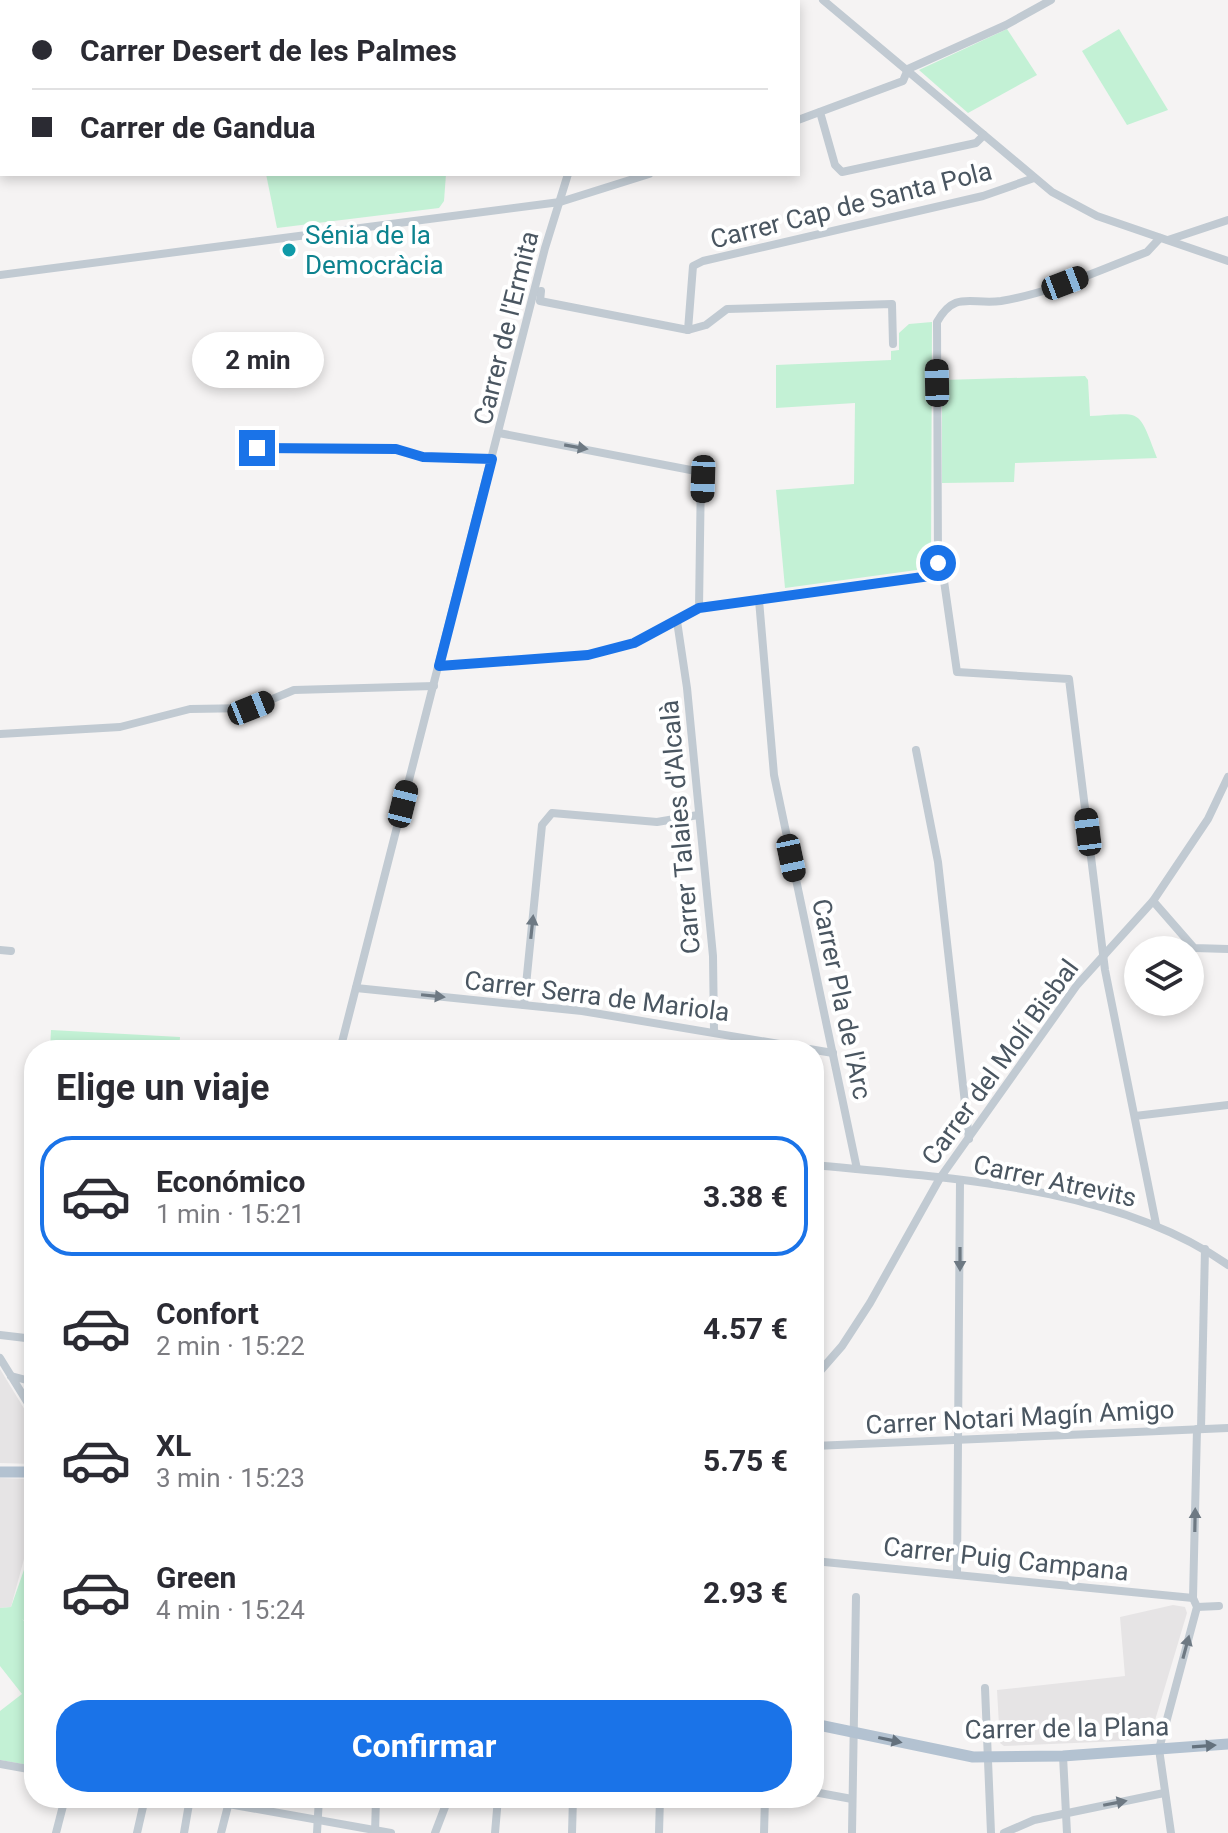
<!DOCTYPE html>
<html lang="es">
<meta charset="utf-8">
<style>
:root{--surface:#fff;--page:#f2f2f3;--text:#2b2b33;--muted:#7c7c81;--line:#e1e1e2;--accent:#1a73e8}
body{margin:0;font-family:Roboto,sans-serif;background:var(--page);color:var(--text);height:100vh;display:flex;flex-direction:column;font-size:30px;white-space:nowrap}
*{box-sizing:border-box;margin:0}
p{font-size:26px;color:var(--muted)}
.icon{flex:none;width:44px;height:44px;fill:none;stroke:currentColor;stroke-width:2;stroke-linecap:round;stroke-linejoin:round}
.map{position:relative;flex:1;overflow:hidden}
.drawer{position:absolute;left:24px;top:1040px;width:800px;height:768px;display:flex;flex-direction:column;background:var(--surface);border-radius:32px;box-shadow:0 4px 12px #0003}
.drawer>*{flex:none}
.banner{position:absolute;left:0px;top:0px;width:800px;height:176px;box-shadow:0 4px 12px #0003;display:grid;align-content:center;height:176px;padding:0 32px;background:var(--surface)}
.controls{position:absolute;left:1124px;top:936px;display:grid;gap:16px}
.controls a{display:grid;place-items:center;width:80px;height:80px;border-radius:50%;background:var(--surface);box-shadow:0 4px 12px #0003;font-size:40px}
.end{position:absolute;width:36px;height:36px;margin:-18px;border:10px solid #1a73e8;background:#fff;box-shadow:0 0 0 4px #fff}
.from{border-radius:50%}
.bubble{position:absolute;height:56px;border-radius:28px;background:var(--surface);box-shadow:0 4px 12px #0003;font-size:26px;font-weight:700;line-height:56px;text-align:center}
.car{position:absolute;width:24px;height:48px;margin:-24px -12px;border-radius:10px;box-shadow:0 0 6px 2px #0007;background:linear-gradient(#222 24%,#8ab4d8 0 40%,#222 0 76%,#8ab4d8 0 86%,#222 0)}
.banner b{display:flex;align-items:center;gap:28px;height:76px;font-size:30px}
.banner b+b{border-top:2px solid var(--line)}
.banner i{width:20px;height:20px;background:var(--text)}
ul{padding:0;list-style:none}
li{display:flex;align-items:center;gap:24px;height:120px;margin:0 16px 12px;padding:0 16px;border:4px solid transparent;border-radius:32px}
li div{flex:1}
li b{display:block;font-size:30px}
li em{font-style:normal;font-weight:700}
li.selected{border-color:var(--accent)}
li>.icon{width:72px;height:72px;stroke-width:1.5}
h2{padding:0 32px;font-size:36px;line-height:96px}
.button{display:flex;gap:16px;margin-top:auto;padding:16px 32px}
.button a{flex:1;height:92px;border-radius:32px;background:var(--accent);color:#fff;font-size:32px;font-weight:700;line-height:92px;text-align:center}
.map>svg:first-child{display:block}
.education{fill:#e6e4e5}
.green{fill:#c3f1d5}
.lines{fill:none;stroke-linecap:round;stroke-linejoin:round}
.minor{stroke:#c1cad2;stroke-width:8}
.major{stroke:#b3c2d1;stroke-width:11}
.oneway{fill:#6e7983}
.oneway2{fill:#64717d}
.route{stroke:#1a73e8;stroke-width:10}
.culture-dot{fill:#0f9aa8;stroke:#fff;stroke-width:3}
.labels{text-anchor:middle;stroke-width:8;stroke-linejoin:round;paint-order:stroke}
.street-label{font-size:26px;fill:#4a5661;stroke:#fff}
.culture-label{font-size:26px;fill:#0d838f;stroke:#fff;text-anchor:start}
</style>
<div class="map">
<svg width="1228" height="1833" viewBox="0 0 1228 1833">
<rect width="100%" height="100%" fill="#f5f3f3"/>
<!-- education -->
<g class="education">
<polygon points="0,1369 34,1425 34,1464 0,1463"/>
<polygon points="0,1478 34,1479 34,1522 11,1607 0,1608"/>
<polygon points="1173,1605 1185,1607 1187,1613 1150,1737 1144,1740 1004,1746 1000,1743 997,1690 1125,1676 1120,1617"/>
</g>
<!-- green -->
<g class="green">
<polygon points="13,0 420,0 420,2 14,2"/>
<polygon points="1007,29 1037,75 968,113 919,70"/>
<polygon points="1119,29 1168,110 1127,125 1082,51"/>
<polygon points="266,174 446,174 444,201 439,208 277,228"/>
<polygon points="932,322 931,563 924,569 785,588 776,490 854,484 855,403 776,408 776,365 891,360 891,351 899,350 899,333 909,324"/>
<path d="M 1085,376 L 1088,380 L 1090,416 C 1143,414 1137,406 1157,458 L 1015,463 L 1014,482 L 942,483 L 942,380 Z"/>
<polygon points="51,1030 180,1037 179,1050 50,1050"/>
<polygon points="34,1541 34,1628 22,1619 34,1631 34,1766 0,1760 0,1711 22,1694 0,1666 0,1608 11,1607"/>
</g>
<g class="lines">
<!-- minor -->
<g class="minor">
<polyline points="423,0 423,2"/>
<polyline points="823,0 1052,192 1097,216 1228,261"/>
<polyline points="616,2 617,0"/>
<polyline points="820,112 835,165 842,172 976,143 984,135"/>
<polyline points="798,120 903,81 908,69 1006,25 1051,0"/>
<polyline points="1168,240 1228,220"/>
<polyline points="0,275 560,202 649,174"/>
<polyline points="541,291 540,301 688,330 706,325 727,309 892,304 893,344"/>
<polyline points="688,330 693,266 703,261 983,196 1034,178"/>
<polyline points="499,433 701,472 699,608"/>
<polyline points="257,448 396,449 423,457 492,459"/>
<polyline points="759,600 774,775 857,1169"/>
<polyline points="677,621 687,688 713,956 714,1030"/>
<polyline points="439,666 588,655 634,643 699,608 930,576 938,563"/>
<polyline points="0,734 120,727 190,709 251,708 294,690 434,686"/>
<polyline points="916,750 938,862 969,1139"/>
<polyline points="1153,901 1194,948 1228,949"/>
<polyline points="0,950 11,951"/>
<polyline points="356,988 582,1011 833,1053"/>
<polyline points="524,1005 542,825 552,813 657,822 698,815"/>
<polyline points="340,1050 545,248 568,174"/>
<polyline points="1135,1116 1228,1105"/>
<path d="M 814,1165 C 948,1178 1116,1186 1228,1265"/>
<path d="M 1156,1224 L 1105,970 L 1069,679 L 957,672 L 944,581 L 938,563 L 937,322 C 955,290 971,305 1001,301 C 1051,293 1100,270 1147,252 L 1160,238"/>
<polyline points="0,1335 34,1339"/>
<polyline points="0,1358 34,1413"/>
<polyline points="11,1376 34,1382"/>
<polyline points="814,1378 842,1346 870,1303 940,1178 1077,985 1153,901 1208,819 1228,777"/>
<polyline points="1201,1429 1205,1249"/>
<polyline points="814,1446 1228,1428"/>
<polyline points="814,1561 1193,1598"/>
<polyline points="957,1573 960,1181"/>
<polyline points="1197,1607 1219,1606"/>
<polyline points="985,1688 991,1833"/>
<polyline points="1063,1756 1067,1833"/>
<polyline points="0,1764 34,1770"/>
<polyline points="814,1792 852,1799"/>
<polyline points="195,1798 391,1833"/>
<polyline points="447,1802 498,1801"/>
<polyline points="56,1833 65,1798"/>
<polyline points="137,1833 145,1798"/>
<polyline points="184,1833 190,1798"/>
<polyline points="221,1833 230,1798"/>
<polyline points="317,1833 319,1798"/>
<polyline points="375,1833 376,1798"/>
<polyline points="435,1833 448,1799"/>
<polyline points="495,1833 498,1798"/>
<polyline points="572,1833 573,1798"/>
<polyline points="659,1833 660,1798"/>
<polyline points="764,1833 765,1798"/>
<polyline points="852,1833 856,1597"/>
<polyline points="1004,1833 1034,1820 1164,1793"/>
<polyline points="1171,1833 1159,1749 1197,1607 1193,1598 1197,1429"/>
</g>
<!-- major -->
<g class="major">
<polyline points="0,1472 34,1472"/>
<polyline points="814,1724 973,1757 1063,1756 1228,1744"/>
</g>
</g>
<!-- one-way arrows -->
<defs><path id="oneway-solid" d="M-6-.8H1V-3.2L6.5 0L1 3.2V.8H-6Z" transform="scale(2)"/></defs>
<g class="oneway">
<use href="#oneway-solid" transform="translate(576 447) rotate(10)"/>
<use href="#oneway-solid" transform="translate(532 927) rotate(-84)"/>
<use href="#oneway-solid" transform="translate(433 996) rotate(6)"/>
<use href="#oneway-solid" transform="translate(960 1259) rotate(90)"/>
<use href="#oneway-solid" transform="translate(1195 1520) rotate(-89)"/>
<use href="#oneway-solid" transform="translate(1186 1647) rotate(-75)"/>
<use href="#oneway-solid" transform="translate(1115 1803) rotate(-11)"/>
</g>
<g class="oneway2">
<use href="#oneway-solid" transform="translate(890 1740) rotate(12)"/>
<use href="#oneway-solid" transform="translate(1204 1746) rotate(-4)"/>
</g>
<g class="lines">
<!-- route -->
<polyline class="route" points="257,448 396,449 423,457 492,459 439,666 588,655 634,643 699,608 930,576 938,563"/>
</g>
<!-- markers -->
<circle class="culture-dot" cx="289" cy="250" r="8"/>
<g class="labels">
<!-- street labels -->
<g class="street-label">
<text transform="translate(851 205) rotate(-14)" y="9">Carrer Cap de Santa Pola</text>
<text transform="translate(506 328) rotate(-76)" y="9">Carrer de l'Ermita</text>
<text transform="translate(680 827) rotate(-95)" y="9">Carrer Talaies d'Alcalà</text>
<text transform="translate(597 996) rotate(7)" y="9">Carrer Serra de Mariola</text>
<text transform="translate(842 999) rotate(78)" y="9">Carrer Pla de l'Arc</text>
<text transform="translate(1000 1062) rotate(-54)" y="9">Carrer del Molí Bisbal</text>
<text transform="translate(1055 1181) rotate(12)" y="9">Carrer Atrevits</text>
<text transform="translate(1020 1417) rotate(-3)" y="9">Carrer Notari Magín Amigo</text>
<text transform="translate(1006 1559) rotate(6)" y="9">Carrer Puig Campana</text>
<text transform="translate(1067 1728) rotate(-1)" y="9">Carrer de la Plana</text>
</g>
<!-- culture labels -->
<g class="culture-label">
<text x="305" y="244">Sénia de la<tspan x="305" dy="30">Democràcia</tspan></text>
</g>
</g>
</svg>
<div class="controls">
<a><svg class="icon" aria-label="layers" viewBox="0 0 24 24"><path d="M12 4l9 5-9 5-9-5zM3 14l9 5 9-5"/></svg></a>
</div>
<i class="end from" style="left:938px;top:563px"></i>
<i class="end" style="left:257px;top:448px"></i>
<div class="bubble" style="left:192px;top:332px;width:132px">2 min</div>
<i class="car" style="left:1065px;top:283px;rotate:69deg"></i>
<i class="car" style="left:937px;top:383px;rotate:359deg"></i>
<i class="car" style="left:703px;top:479px;rotate:182deg"></i>
<i class="car" style="left:251px;top:708px;rotate:68deg"></i>
<i class="car" style="left:403px;top:804px;rotate:14deg"></i>
<i class="car" style="left:1088px;top:832px;rotate:353deg"></i>
<i class="car" style="left:791px;top:858px;rotate:168deg"></i>
<div class="banner">
<b><i class="from"></i>Carrer Desert de les Palmes</b>
<b><i></i>Carrer de Gandua</b>
</div>
<section class="drawer">
<h2>Elige un viaje</h2>
<ul>
<li class="selected"><svg class="icon" aria-label="car" viewBox="0 0 24 24"><path d="M5 17H2v-5l4-1 3-4h7l3 4 3 1v5h-3M9 17h6M6 11h13"/><circle cx="7" cy="17" r="2"/><circle cx="17" cy="17" r="2"/></svg><div><b>Económico</b><p>1 min · 15:21</p></div><em>3.38 €</em></li>
<li><svg class="icon" aria-label="car" viewBox="0 0 24 24"><path d="M5 17H2v-5l4-1 3-4h7l3 4 3 1v5h-3M9 17h6M6 11h13"/><circle cx="7" cy="17" r="2"/><circle cx="17" cy="17" r="2"/></svg><div><b>Confort</b><p>2 min · 15:22</p></div><em>4.57 €</em></li>
<li><svg class="icon" aria-label="car" viewBox="0 0 24 24"><path d="M5 17H2v-5l4-1 3-4h7l3 4 3 1v5h-3M9 17h6M6 11h13"/><circle cx="7" cy="17" r="2"/><circle cx="17" cy="17" r="2"/></svg><div><b>XL</b><p>3 min · 15:23</p></div><em>5.75 €</em></li>
<li><svg class="icon" aria-label="car" viewBox="0 0 24 24"><path d="M5 17H2v-5l4-1 3-4h7l3 4 3 1v5h-3M9 17h6M6 11h13"/><circle cx="7" cy="17" r="2"/><circle cx="17" cy="17" r="2"/></svg><div><b>Green</b><p>4 min · 15:24</p></div><em>2.93 €</em></li>
</ul>
<div class="button"><a>Confirmar</a></div>
</section>
</div>
